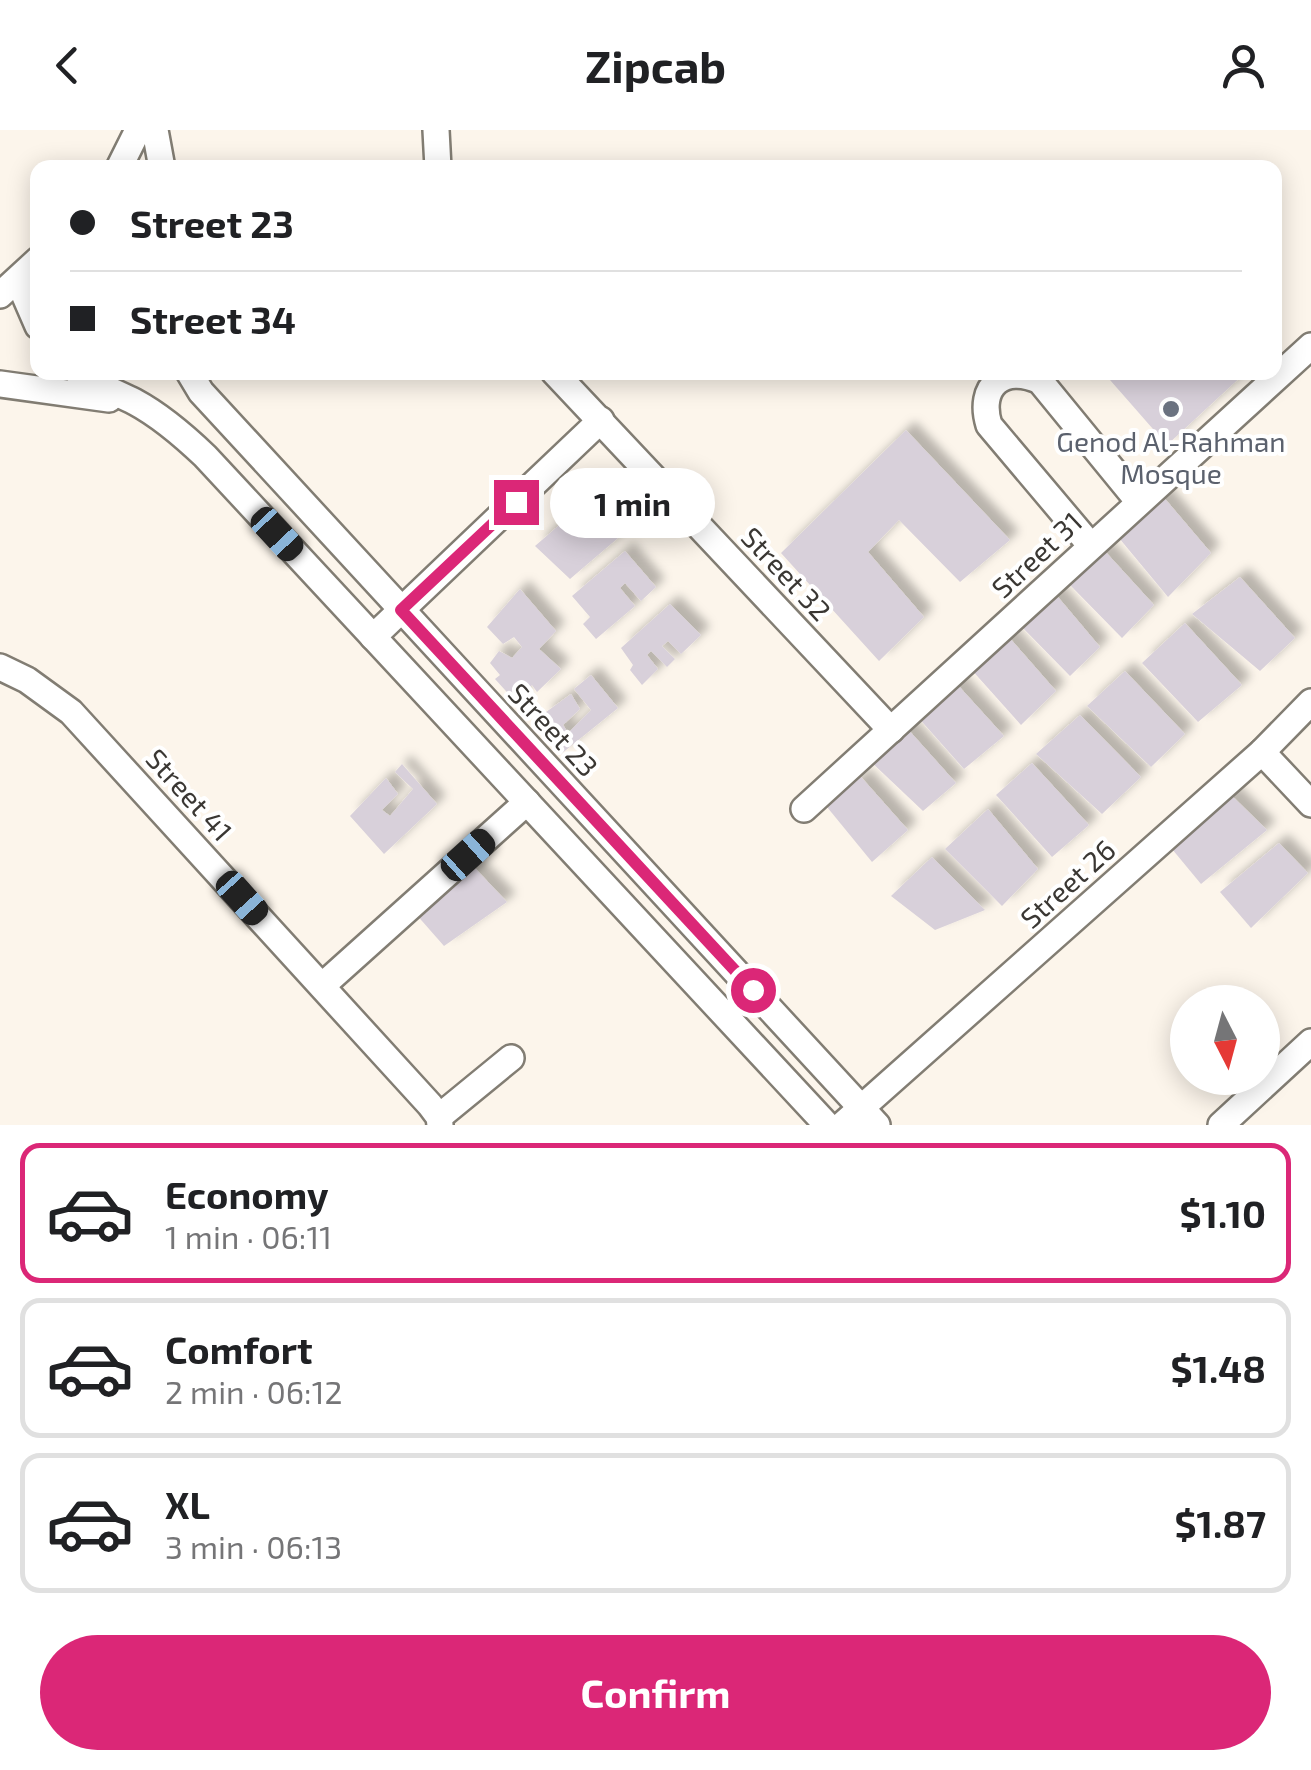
<!DOCTYPE html>
<meta charset="utf-8">
<style>
:root{--surface:#fff;--page:#f6f6f6;--text:#202124;--muted:#757577;--line:#e0e0e0;--accent:#db2777}
body{margin:0;font-family:"Exo 2",sans-serif;background:var(--page);color:var(--text);height:100vh;display:flex;flex-direction:column;font-size:38px;white-space:nowrap}
*{box-sizing:border-box;margin:0}
p{font-size:32px;color:var(--muted)}
.icon{flex:none;width:55px;height:55px;fill:none;stroke:currentColor;stroke-width:2;stroke-linecap:round;stroke-linejoin:round}
.map{position:relative;height:995px;overflow:hidden}
.details{display:flex;flex-direction:column;background:var(--surface);flex:1}
.details>*{flex:none}
.banner{position:absolute;left:30px;top:30px;width:1252px;height:220px;border-radius:20px;box-shadow:0 5px 25px #0003;display:grid;align-content:center;height:220px;padding:0 40px;background:var(--surface)}
.needle{width:65px;rotate:174deg}
.tools{position:absolute;left:1170px;top:855px;display:grid;gap:20px}
.tools a{display:grid;place-items:center;width:110px;height:110px;border-radius:50%;background:var(--surface);box-shadow:0 5px 25px #0003;font-size:50px}
.end{position:absolute;width:45px;height:45px;margin:-22px;border:12px solid #db2777;background:#fff;box-shadow:0 0 0 5px #fff}
.from{border-radius:50%}
.bubble{position:absolute;height:70px;border-radius:35px;background:var(--surface);box-shadow:0 5px 25px #0003;font-size:32px;font-weight:700;line-height:70px;text-align:center}
.car{position:absolute;width:30px;height:60px;margin:-30px -15px;border-radius:12px;box-shadow:0 0 8px 2px #0007;background:linear-gradient(#222 24%,#8ab4d8 0 40%,#222 0 76%,#8ab4d8 0 86%,#222 0)}
.banner b{display:flex;align-items:center;gap:35px;height:95px;font-size:38px}
.banner b+b{border-top:2px solid var(--line)}
.banner i{width:25px;height:25px;background:var(--text)}
ul{padding:18px 0 0;list-style:none}
li{display:flex;align-items:center;gap:30px;height:140px;margin:0 20px 15px;padding:0 20px;border:5px solid var(--line);border-radius:20px}
li div{flex:1}
li b{display:block;font-size:38px}
li em{font-style:normal;font-weight:700}
li.active{border-color:var(--accent)}
li>.icon{width:90px;height:90px;stroke-width:1.5}
.action{display:flex;gap:20px;margin-top:auto;padding:20px 40px}
.action a{flex:1;height:115px;border-radius:60px;background:var(--accent);color:#fff;font-size:40px;font-weight:700;line-height:115px;text-align:center}
header{display:flex;justify-content:space-between;align-items:center;height:130px;padding:0 40px;background:var(--surface);font-size:45px;font-weight:700}
.map>svg:first-child{display:block}
.building{fill:#d8d0da;filter:url(#shadow)}
.lines{fill:none;stroke-linecap:round;stroke-linejoin:round}
.minor-casing{stroke:#827d73;stroke-width:30}
.minor{stroke:#fff;stroke-width:25}
.route{stroke:#db2777;stroke-width:12}
.worship-dot{fill:#6b7280;stroke:#fff;stroke-width:4}
.labels{text-anchor:middle;stroke-width:8;stroke-linejoin:round;paint-order:stroke}
.worship-label{font-size:28px;fill:#5b616d;stroke:#fff}
.street-label{font-size:28px;fill:#3a3733;stroke:#fff}
</style>
<header><svg class="icon" aria-label="back" viewBox="0 0 24 24"><path d="M15 5l-7 7 7 7"/></svg>Zipcab<svg class="icon" aria-label="person" viewBox="0 0 24 24"><circle cx="12" cy="8" r="4"/><path d="M4 21q1-7 8-7t8 7"/></svg></header>
<div class="map">
<svg width="1311" height="995" viewBox="0 0 1311 995">
<defs>
<filter id="shadow"><feDropShadow dx="9" dy="-9" stdDeviation="5" flood-color="#0004"/></filter>
</defs>
<rect width="100%" height="100%" fill="#fcf5eb"/>
<!-- building -->
<g class="building">
<polygon points="1103,242 1246,242 1167,315"/>
<polygon points="906,300 1010,410 960,452 899,390 868,422 924,487 879,531 781,423"/>
<polygon points="607,354 643,389 637,396 611,372 604,380 625,402 570,449 535,416"/>
<polygon points="1160,363 1211,423 1168,467 1114,402"/>
<polygon points="1102,418 1154,475 1122,508 1070,455"/>
<polygon points="625,421 656,457 641,471 625,453 620,458 635,476 596,509 583,494 590,487 572,466"/>
<polygon points="1240,447 1295,508 1260,541 1192,484"/>
<polygon points="520,459 556,501 539,519 561,539 537,562 532,555 515,571 495,549 500,545 490,533 499,521 512,528 522,517 514,507 503,514 487,497"/>
<polygon points="1052,460 1100,517 1070,546 1018,493"/>
<polygon points="670,474 701,505 681,524 668,511 662,516 675,529 667,537 651,521 647,525 658,539 642,555 630,540 633,535 621,518"/>
<polygon points="1185,493 1242,555 1198,592 1142,533"/>
<polygon points="1007,505 1056,561 1021,595 970,538"/>
<polygon points="1125,541 1185,604 1151,637 1087,576"/>
<polygon points="591,545 618,578 561,624 544,604 553,599 542,585 571,564 580,579 563,595 568,603 591,580 574,559"/>
<polygon points="955,552 1004,606 964,639 916,585"/>
<polygon points="1080,585 1141,647 1102,684 1036,624"/>
<polygon points="905,596 956,653 923,681 868,629"/>
<polygon points="1032,633 1089,695 1052,727 996,665"/>
<polygon points="402,634 437,674 384,724 350,686 386,648 398,664 382,680 390,686 413,659 395,642"/>
<polygon points="861,647 908,700 872,732 827,677"/>
<polygon points="1229,663 1267,700 1201,754 1172,719"/>
<polygon points="988,679 1038,739 1002,776 945,719"/>
<polygon points="1279,713 1308,743 1251,798 1220,762"/>
<polygon points="932,727 985,780 935,800 891,766"/>
<polygon points="472,735 507,772 444,816 415,783"/>
</g>
<g class="lines">
<defs>
<g id="minor">
<polyline points="155,0 162,38"/>
<polyline points="436,0 438,38"/>
<polyline points="119,38 138,0"/>
<polyline points="18,150 38,196"/>
<polyline points="0,165 38,130"/>
<path d="M 77,242 C 96,255 115,262 135,272 C 161,286 184,306 205,326 L 827,995"/>
<polyline points="189,242 201,262 877,995"/>
<polyline points="554,242 891,600"/>
<polyline points="0,254 109,269"/>
<path d="M 1091,416 L 989,295 C 977,256 1004,234 1040,251 L 1139,372"/>
<polyline points="373,507 601,290"/>
<polyline points="0,537 27,550 71,582 430,975 439,987 440,995"/>
<polyline points="1262,622 1311,674"/>
<polyline points="804,679 1311,216"/>
<polyline points="322,856 527,672"/>
<polyline points="439,987 511,928"/>
<polyline points="842,995 1262,622 1311,572"/>
<polyline points="1221,995 1311,912"/>
</g>
</defs>
<!-- minor casing -->
<use href="#minor" class="minor-casing"/>
<!-- minor -->
<use href="#minor" class="minor"/>
</g>
<g class="lines">
<!-- route -->
<polyline class="route" points="516,372 401,480 753,860"/>
</g>
<!-- markers -->
<circle class="worship-dot" cx="1171" cy="279" r="10"/>
<g class="labels">
<!-- worship labels -->
<g class="worship-label">
<text x="1171" y="322">Genod Al-Rahman<tspan x="1171" dy="32">Mosque</tspan></text>
</g>
<!-- street labels -->
<g class="street-label">
<text transform="translate(1037 425) rotate(-43)" y="10">Street 31</text>
<text transform="translate(786 444) rotate(47)" y="10">Street 32</text>
<text transform="translate(553 600) rotate(47)" y="10">Street 23</text>
<text transform="translate(189 665) rotate(48)" y="10">Street 41</text>
<text transform="translate(1068 754) rotate(-42)" y="10">Street 26</text>
</g>
</g>
</svg>
<div class="tools">
<a><svg class="needle" viewBox="-14 -14 28 28"><path d="M0-13l5 13h-10z" fill="#e53935"/><path d="M0 13l5-13h-10z" fill="#757577"/></svg></a>
</div>
<i class="end from" style="left:753px;top:860px"></i>
<i class="end" style="left:516px;top:372px"></i>
<div class="bubble" style="left:550px;top:338px;width:165px">1 min</div>
<i class="car" style="left:277px;top:404px;rotate:137deg"></i>
<i class="car" style="left:468px;top:725px;rotate:48deg"></i>
<i class="car" style="left:242px;top:768px;rotate:138deg"></i>
<div class="banner">
<b><i class="from"></i>Street 23</b>
<b><i></i>Street 34</b>
</div>
</div>
<section class="details">
<ul>
<li class="active"><svg class="icon" aria-label="car" viewBox="0 0 24 24"><path d="M5 17H2v-5l4-1 3-4h7l3 4 3 1v5h-3M9 17h6M6 11h13"/><circle cx="7" cy="17" r="2"/><circle cx="17" cy="17" r="2"/></svg><div><b>Economy</b><p>1 min · 06:11</p></div><em>$1.10</em></li>
<li><svg class="icon" aria-label="car" viewBox="0 0 24 24"><path d="M5 17H2v-5l4-1 3-4h7l3 4 3 1v5h-3M9 17h6M6 11h13"/><circle cx="7" cy="17" r="2"/><circle cx="17" cy="17" r="2"/></svg><div><b>Comfort</b><p>2 min · 06:12</p></div><em>$1.48</em></li>
<li><svg class="icon" aria-label="car" viewBox="0 0 24 24"><path d="M5 17H2v-5l4-1 3-4h7l3 4 3 1v5h-3M9 17h6M6 11h13"/><circle cx="7" cy="17" r="2"/><circle cx="17" cy="17" r="2"/></svg><div><b>XL</b><p>3 min · 06:13</p></div><em>$1.87</em></li>
</ul>
<div class="action"><a>Confirm</a></div>
</section>
